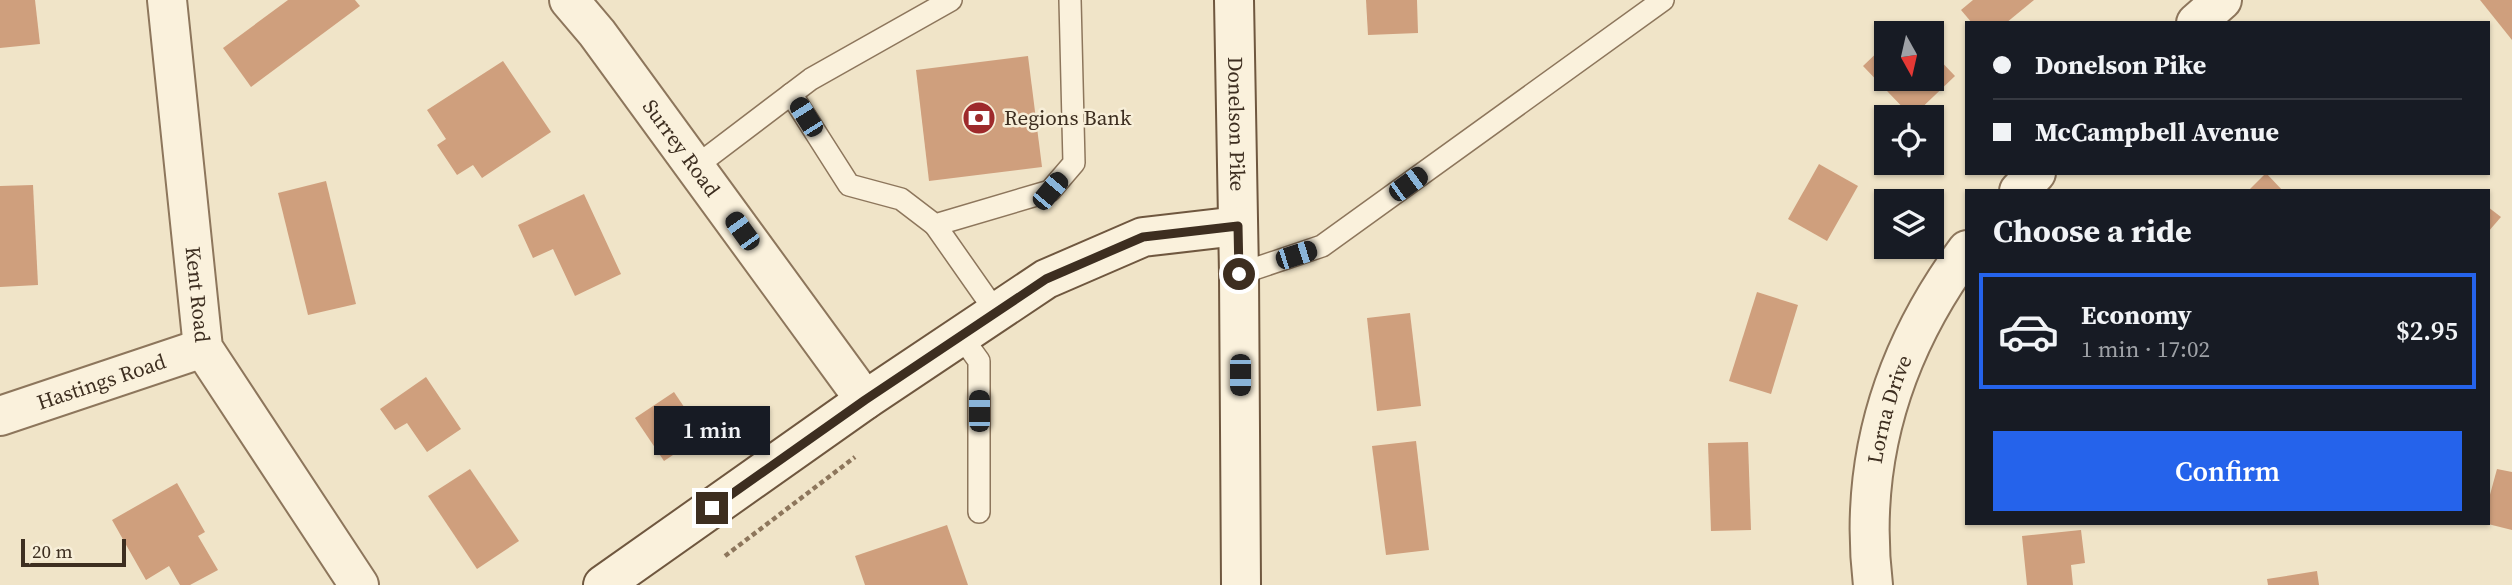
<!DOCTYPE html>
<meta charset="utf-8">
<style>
:root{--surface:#171b24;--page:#242831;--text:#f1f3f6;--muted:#9ea1a6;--line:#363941;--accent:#2563eb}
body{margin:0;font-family:"Source Serif 4",serif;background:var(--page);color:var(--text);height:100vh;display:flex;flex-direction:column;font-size:26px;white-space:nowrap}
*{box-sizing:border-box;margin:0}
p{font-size:23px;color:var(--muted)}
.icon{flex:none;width:38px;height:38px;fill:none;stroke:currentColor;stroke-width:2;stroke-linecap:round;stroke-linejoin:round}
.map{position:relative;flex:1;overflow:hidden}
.side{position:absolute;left:1965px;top:189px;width:525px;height:336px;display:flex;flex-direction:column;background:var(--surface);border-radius:0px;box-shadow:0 2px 5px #0004}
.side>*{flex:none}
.banner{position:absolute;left:1965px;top:21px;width:525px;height:154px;border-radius:0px;box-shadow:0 2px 5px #0004;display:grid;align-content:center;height:154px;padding:0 28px;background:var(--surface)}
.needle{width:46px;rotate:172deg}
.buttons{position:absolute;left:1874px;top:21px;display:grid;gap:14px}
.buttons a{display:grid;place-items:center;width:70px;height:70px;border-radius:0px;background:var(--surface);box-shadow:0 2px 5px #0004;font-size:35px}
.scale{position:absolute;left:21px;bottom:18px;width:105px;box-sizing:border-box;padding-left:7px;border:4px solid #3d2e20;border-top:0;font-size:19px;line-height:24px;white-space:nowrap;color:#3d2e20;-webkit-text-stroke:5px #f7eed8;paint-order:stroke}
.end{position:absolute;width:32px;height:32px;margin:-16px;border:9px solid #3d2e20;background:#fff;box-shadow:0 0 0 4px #fff}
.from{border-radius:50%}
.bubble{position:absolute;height:49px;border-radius:0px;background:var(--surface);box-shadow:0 2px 5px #0004;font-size:23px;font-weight:600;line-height:49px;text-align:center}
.car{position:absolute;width:21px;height:42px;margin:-21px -10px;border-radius:9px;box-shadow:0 0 5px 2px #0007;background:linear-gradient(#222 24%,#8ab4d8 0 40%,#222 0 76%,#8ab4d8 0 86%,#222 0)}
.banner b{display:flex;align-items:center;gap:24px;height:66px;font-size:26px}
.banner b+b{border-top:2px solid var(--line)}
.banner i{width:18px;height:18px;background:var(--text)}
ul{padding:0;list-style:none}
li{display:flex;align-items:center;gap:21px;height:116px;margin:0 14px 10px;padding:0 14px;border:4px solid var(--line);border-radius:0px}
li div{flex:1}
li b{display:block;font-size:26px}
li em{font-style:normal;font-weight:600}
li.on{border-color:var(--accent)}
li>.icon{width:63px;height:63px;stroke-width:1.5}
h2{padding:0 28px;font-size:32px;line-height:84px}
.action{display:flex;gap:14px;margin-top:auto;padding:14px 28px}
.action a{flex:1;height:80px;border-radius:0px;background:var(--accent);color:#fff;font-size:28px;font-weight:600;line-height:80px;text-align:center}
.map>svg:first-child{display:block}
.building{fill:#cf9f7d}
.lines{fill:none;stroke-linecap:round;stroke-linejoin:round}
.lane-casing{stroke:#8d765c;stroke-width:24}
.street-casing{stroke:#8d765c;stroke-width:42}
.secondary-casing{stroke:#6f573f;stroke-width:42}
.path{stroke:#8d765c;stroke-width:4.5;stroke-dasharray:5 3.5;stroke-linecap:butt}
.lane{stroke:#faf1dc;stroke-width:21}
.street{stroke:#faf1dc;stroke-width:38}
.secondary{stroke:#faf1dc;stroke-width:38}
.route{stroke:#3d2e20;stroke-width:9}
.labels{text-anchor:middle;stroke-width:5;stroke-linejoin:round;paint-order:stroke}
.poi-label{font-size:21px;fill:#3d2e20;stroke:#f7eed8;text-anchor:start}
.street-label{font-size:21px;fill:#3d2e20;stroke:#f7eed8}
</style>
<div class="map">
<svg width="2512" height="585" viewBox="0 0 2512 585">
<rect width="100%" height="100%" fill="#f0e4c8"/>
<!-- building -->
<g class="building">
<polygon points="0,0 35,0 40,44 0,48"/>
<polygon points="288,0 355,0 360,6 251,87 223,48"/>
<polygon points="1366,0 1417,0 1418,33 1368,35"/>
<polygon points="1973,0 2034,0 2006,23 1972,23 1961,10"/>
<polygon points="2480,0 2512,0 2512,40"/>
<polygon points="1886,44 1886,79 1932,79 1932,52 1955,76 1912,117 1863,66"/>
<polygon points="1028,56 1042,167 929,181 916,70"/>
<polygon points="503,61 551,132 482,178 473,165 457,175 437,145 446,139 427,110"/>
<polygon points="1819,164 1858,186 1827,241 1788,219"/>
<polygon points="2266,173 2283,191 2248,191"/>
<polygon points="326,181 356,304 308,315 278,193"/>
<polygon points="33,185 38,285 0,287 0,186"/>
<polygon points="584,194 621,274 575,296 553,249 533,258 518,225"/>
<polygon points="2488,207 2501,217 2488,232"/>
<polygon points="1757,292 1798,305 1771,394 1729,381"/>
<polygon points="1410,313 1421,406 1377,411 1367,318"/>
<polygon points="426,377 461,429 427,452 407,423 395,430 380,409"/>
<polygon points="674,392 703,435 664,461 635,418"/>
<polygon points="1416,441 1429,550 1386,555 1372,446"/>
<polygon points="1748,442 1751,530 1711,531 1708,443"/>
<polygon points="470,469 519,541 477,569 428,496"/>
<polygon points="2497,469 2512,472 2512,530 2488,524 2488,502"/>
<polygon points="177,483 205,532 198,536 218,570 190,585 180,585 169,566 146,580 112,520"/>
<polygon points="947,525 968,585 865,585 855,556"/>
<polygon points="2081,530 2085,563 2071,565 2073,585 2027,585 2022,536"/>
<polygon points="2317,571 2319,585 2268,585 2267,579"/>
</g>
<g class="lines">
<defs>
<g id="lane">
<polyline points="791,94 849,185 901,199 935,225 1050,191 1074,163 1070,0"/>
<polyline points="695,167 811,79 951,0"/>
<polyline points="935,225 996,312"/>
<polyline points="1239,274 1322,246 1663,0"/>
<polyline points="961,336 979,361 979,512"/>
</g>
<g id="street">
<path id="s1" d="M 167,0 L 203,348 L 359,585"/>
<path id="s2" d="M 569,0 L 597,33 L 865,400"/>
<polyline points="2196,23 2222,0"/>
<polyline points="2019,191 2036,173"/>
<path id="s3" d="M 0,416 L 203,348"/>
<path id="s4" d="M 1873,585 C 1858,461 1894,349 1967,250"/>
</g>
<g id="secondary">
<path id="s5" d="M 1234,0 L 1239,274 L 1241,585"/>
<polyline points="603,585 865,400 1046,279 1143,237 1238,226"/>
</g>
</defs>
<!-- lane casing -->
<use href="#lane" class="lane-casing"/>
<!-- street casing -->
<use href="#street" class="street-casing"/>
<!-- secondary casing -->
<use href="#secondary" class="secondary-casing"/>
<!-- path -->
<polyline class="path" points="725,556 855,457"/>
<!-- lane -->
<use href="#lane" class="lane"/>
<!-- street -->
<use href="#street" class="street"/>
<!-- secondary -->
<use href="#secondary" class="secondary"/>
</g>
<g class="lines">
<!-- route -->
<polyline class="route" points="712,508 865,400 1046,279 1143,237 1238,226 1239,274"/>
</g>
<!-- icons -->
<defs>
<symbol id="bank-disc" viewBox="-11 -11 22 22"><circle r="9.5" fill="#9e2a2b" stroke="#f7eed8"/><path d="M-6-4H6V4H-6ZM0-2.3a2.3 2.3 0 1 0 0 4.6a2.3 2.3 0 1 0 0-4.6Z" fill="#fff"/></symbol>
</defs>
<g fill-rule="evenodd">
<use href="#bank-disc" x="960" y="99" width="38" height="38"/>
</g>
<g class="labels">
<!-- poi labels -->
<g class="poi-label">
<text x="1004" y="125">Regions Bank</text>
</g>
<!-- street labels -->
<g class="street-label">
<text dy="7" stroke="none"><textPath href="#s5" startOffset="124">Donelson Pike</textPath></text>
<text dy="7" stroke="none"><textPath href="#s2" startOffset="186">Surrey Road</textPath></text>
<text dy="7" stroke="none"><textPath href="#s1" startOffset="296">Kent Road</textPath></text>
<text dy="7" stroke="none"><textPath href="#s3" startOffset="107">Hastings Road</textPath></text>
<text dy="7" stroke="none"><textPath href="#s4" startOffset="178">Lorna Drive</textPath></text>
</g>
</g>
</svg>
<div class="buttons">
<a><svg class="needle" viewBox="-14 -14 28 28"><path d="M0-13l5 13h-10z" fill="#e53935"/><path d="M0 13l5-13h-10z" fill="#9ea1a6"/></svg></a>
<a><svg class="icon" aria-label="locate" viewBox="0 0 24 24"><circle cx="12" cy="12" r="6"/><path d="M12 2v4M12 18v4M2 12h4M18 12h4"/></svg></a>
<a><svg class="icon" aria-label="layers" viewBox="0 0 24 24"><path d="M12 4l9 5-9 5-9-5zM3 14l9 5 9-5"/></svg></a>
</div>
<div class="scale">20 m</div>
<i class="end from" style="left:1239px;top:274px"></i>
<i class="end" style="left:712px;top:508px"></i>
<div class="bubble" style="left:654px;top:406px;width:116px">1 min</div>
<i class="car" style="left:806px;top:117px;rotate:328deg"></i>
<i class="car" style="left:1408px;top:184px;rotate:54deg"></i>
<i class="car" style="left:1050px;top:191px;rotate:40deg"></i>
<i class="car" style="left:742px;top:231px;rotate:324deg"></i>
<i class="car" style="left:1296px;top:255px;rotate:72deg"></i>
<i class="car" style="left:1240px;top:375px;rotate:180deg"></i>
<i class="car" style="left:979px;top:411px;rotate:0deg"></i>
<div class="banner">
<b><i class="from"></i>Donelson Pike</b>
<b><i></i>McCampbell Avenue</b>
</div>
<section class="side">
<h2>Choose a ride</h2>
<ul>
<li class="on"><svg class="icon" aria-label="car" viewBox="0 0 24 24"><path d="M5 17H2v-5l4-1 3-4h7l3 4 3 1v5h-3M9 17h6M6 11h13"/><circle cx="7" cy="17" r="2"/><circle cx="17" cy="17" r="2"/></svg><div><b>Economy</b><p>1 min · 17:02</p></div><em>$2.95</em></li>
</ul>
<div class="action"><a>Confirm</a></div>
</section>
</div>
